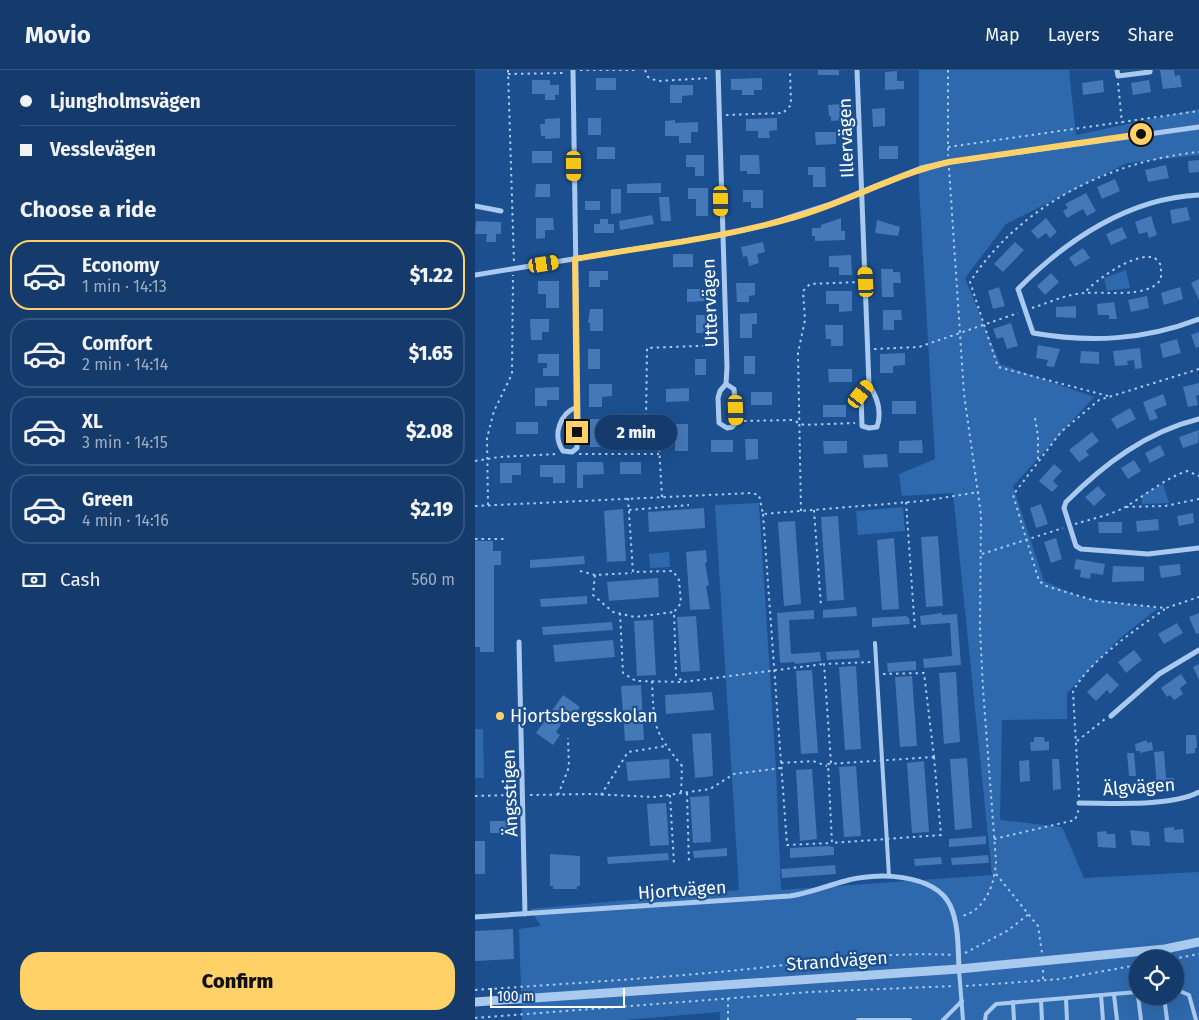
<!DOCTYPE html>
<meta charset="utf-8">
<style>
:root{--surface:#143b6b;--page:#214673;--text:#f1f3f6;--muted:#9dadc1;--line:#33557e;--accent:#ffd166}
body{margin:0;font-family:"Fira Sans",sans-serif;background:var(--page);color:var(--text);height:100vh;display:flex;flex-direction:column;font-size:19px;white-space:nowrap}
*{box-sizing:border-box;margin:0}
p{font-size:16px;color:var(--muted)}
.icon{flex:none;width:28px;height:28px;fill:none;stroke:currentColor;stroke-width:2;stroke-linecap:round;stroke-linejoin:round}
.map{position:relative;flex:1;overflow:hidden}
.side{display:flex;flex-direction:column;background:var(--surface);width:475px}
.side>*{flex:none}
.banner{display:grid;align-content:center;height:110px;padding:0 20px;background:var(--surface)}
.tools{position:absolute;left:654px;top:880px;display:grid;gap:10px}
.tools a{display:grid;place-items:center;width:55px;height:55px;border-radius:50%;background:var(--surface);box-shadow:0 5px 20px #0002,0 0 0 1px var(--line);font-size:25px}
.scale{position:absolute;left:15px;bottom:12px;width:135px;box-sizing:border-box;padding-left:5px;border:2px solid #fff;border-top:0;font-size:14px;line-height:18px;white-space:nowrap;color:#fff;-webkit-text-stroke:4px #1b4f8f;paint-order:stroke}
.end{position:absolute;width:22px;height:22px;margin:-11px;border:6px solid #ffd166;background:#111;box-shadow:0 0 0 2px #111}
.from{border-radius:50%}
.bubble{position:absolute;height:35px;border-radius:18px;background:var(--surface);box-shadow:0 5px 20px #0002,0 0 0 1px var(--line);font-size:16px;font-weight:800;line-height:35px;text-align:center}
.car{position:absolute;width:15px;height:30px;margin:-15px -8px;border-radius:6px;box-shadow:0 0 4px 1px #0007;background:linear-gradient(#f5c518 24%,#345 0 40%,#f5c518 0 76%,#345 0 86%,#f5c518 0)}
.banner b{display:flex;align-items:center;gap:18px;height:48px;font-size:19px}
.banner b+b{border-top:1px solid var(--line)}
.banner i{width:12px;height:12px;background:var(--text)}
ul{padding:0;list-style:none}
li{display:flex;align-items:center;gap:15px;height:70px;margin:0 10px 8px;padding:0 10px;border:2px solid var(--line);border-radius:20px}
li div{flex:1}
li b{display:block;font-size:19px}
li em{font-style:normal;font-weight:800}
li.selected{border-color:var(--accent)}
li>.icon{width:45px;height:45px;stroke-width:1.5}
h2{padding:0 20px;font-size:22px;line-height:60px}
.pay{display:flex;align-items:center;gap:12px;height:55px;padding:0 20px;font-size:19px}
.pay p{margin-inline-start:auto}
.primary-button{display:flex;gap:10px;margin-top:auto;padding:10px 20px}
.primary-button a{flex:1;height:58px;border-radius:20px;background:var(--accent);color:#111;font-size:20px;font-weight:800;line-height:58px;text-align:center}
header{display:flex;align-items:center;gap:30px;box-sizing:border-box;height:70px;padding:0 25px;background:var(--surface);border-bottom:1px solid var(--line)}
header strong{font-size:24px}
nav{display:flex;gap:28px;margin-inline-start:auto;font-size:18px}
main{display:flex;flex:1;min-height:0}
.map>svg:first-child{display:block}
.green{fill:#2e69ad;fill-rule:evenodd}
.building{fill:#4478b7}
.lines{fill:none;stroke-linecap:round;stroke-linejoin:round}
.path{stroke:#a9c9ee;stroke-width:2;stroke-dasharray:2.5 4;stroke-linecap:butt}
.service{stroke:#a9c9ee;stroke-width:4}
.minor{stroke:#a9c9ee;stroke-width:5}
.tertiary{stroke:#a9c9ee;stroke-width:9}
.route{stroke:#ffd166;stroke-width:6}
.poi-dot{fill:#ffd166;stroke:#1b4f8f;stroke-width:2}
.labels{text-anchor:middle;stroke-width:4.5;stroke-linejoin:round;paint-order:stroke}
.street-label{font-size:18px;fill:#fff;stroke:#1b4f8f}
.poi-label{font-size:18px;fill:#fff;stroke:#1b4f8f;text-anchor:start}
</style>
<header>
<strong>Movio</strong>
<nav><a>Map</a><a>Layers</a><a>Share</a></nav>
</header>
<main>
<section class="side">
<div class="banner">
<b><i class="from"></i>Ljungholmsvägen</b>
<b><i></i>Vesslevägen</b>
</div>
<h2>Choose a ride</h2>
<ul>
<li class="selected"><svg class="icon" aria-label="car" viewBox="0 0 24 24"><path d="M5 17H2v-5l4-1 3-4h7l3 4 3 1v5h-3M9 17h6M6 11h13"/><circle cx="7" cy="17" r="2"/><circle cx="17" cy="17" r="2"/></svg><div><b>Economy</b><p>1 min · 14:13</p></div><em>$1.22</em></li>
<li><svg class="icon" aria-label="car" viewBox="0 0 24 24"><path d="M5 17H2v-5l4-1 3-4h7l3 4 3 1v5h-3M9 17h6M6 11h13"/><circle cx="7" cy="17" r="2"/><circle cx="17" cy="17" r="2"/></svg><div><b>Comfort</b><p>2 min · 14:14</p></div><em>$1.65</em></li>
<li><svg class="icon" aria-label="car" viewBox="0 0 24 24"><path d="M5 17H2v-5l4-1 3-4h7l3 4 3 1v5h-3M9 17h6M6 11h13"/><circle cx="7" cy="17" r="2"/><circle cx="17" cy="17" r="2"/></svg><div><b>XL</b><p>3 min · 14:15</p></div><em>$2.08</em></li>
<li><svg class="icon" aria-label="car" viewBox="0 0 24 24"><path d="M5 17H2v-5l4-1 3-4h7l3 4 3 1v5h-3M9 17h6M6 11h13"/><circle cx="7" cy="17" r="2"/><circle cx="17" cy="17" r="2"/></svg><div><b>Green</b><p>4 min · 14:16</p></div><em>$2.19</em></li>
</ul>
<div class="pay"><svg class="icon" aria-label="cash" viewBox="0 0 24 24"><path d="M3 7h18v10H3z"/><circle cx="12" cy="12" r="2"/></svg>Cash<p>560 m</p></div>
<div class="primary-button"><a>Confirm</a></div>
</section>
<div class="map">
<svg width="724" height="950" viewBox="0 0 724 950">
<rect width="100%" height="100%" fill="#1b4f8f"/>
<!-- green -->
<g class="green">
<path d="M 444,0 L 594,0 L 601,65 L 724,39 L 724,85 L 652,93 L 531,154 L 490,208 L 525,294 L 619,327 L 538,416 L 569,511 L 608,528 L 683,538 L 644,569 L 592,623 L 592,649 L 527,650 L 525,750 L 587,757 L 609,808 L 724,802 L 724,950 L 245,950 L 245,942 L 149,950 L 47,950 L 44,859 L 66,856 L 55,839 L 264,820 L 240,435 L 284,433 L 301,699 L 306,820 L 517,805 L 478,423 L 427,426 L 424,404 L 460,389 L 444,117 ZM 662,889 L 700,889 L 700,926 L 662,926 Z"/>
<polygon points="651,200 655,218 632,221 629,208"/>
<polygon points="688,414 694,433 667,434 667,425"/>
<polygon points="428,437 430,461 383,465 381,441"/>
<polygon points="194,482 195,497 175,498 174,484"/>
<polygon points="0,659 8,659 9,708 0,708"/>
</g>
<!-- building -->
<g class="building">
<rect x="343" y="0" width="21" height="5"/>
<polygon points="685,0 699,0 700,6 705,5 707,17 688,19"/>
<polygon points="422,1 422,11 429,11 429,19 410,20 410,2"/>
<rect x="121" y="8" width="20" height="12"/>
<polygon points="287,8 287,20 279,20 279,25 267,25 267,20 256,20 256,9"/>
<polygon points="57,10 75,10 75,15 84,15 84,25 80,25 80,30 70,30 70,24 57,24"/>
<polygon points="628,10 629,22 608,25 607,13"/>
<polygon points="674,10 676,22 658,25 656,13"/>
<polygon points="195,15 218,15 218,25 207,26 207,33 195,33"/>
<polygon points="367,34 368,50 356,51 356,46 354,46 353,35"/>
<polygon points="410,38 410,56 398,57 397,39"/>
<polygon points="85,48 85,68 70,69 70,66 66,66 65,54 70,54 70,49"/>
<rect x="113" y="48" width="13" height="17"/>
<polygon points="302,48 302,60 294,61 295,68 283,68 283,61 271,61 271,49"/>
<polygon points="200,50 200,53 223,52 223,62 216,62 216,73 204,73 204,66 190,66 190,51"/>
<polygon points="340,62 361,62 361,74 341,75"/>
<rect x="404" y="76" width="19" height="13"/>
<rect x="122" y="77" width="18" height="12"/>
<rect x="57" y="81" width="20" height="12"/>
<polygon points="211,85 229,85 229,106 220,106 220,97 211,97"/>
<polygon points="265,85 284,85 285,104 272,104 272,101 265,101"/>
<polygon points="724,90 724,102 714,103 713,91"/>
<polygon points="691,95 694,108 673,112 670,100"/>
<polygon points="333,97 350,97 351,117 338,117 338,105 333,105"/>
<polygon points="640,109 645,121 627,129 622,117"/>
<polygon points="186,113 186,123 152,123 152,114"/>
<polygon points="61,114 75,114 75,127 60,127"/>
<polygon points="213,118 233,118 233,146 221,146 221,129 213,129"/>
<polygon points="136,119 146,119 146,143 136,144"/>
<polygon points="268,120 288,120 288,138 276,138 276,132 268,132"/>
<polygon points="611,123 621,141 612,146 608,139 592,148 588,141 593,138 590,134"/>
<polygon points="184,127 194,127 196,151 186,151"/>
<rect x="110" y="131" width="15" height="9"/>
<polygon points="712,137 715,150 697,154 695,140"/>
<polygon points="177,145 179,154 145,160 144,151"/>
<polygon points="676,146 682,165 674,168 672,162 664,164 660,152"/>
<polygon points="61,148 78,148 79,160 70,160 70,168 61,169"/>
<polygon points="366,148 366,161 370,161 370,170 340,171 340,166 337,166 337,158 346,158 346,155"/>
<polygon points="571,148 582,162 575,168 571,163 563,169 556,161"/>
<polygon points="125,149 133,149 133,154 139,154 139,163 119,163 119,154 125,154"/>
<polygon points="402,150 425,157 423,166 400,163"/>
<polygon points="1,151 26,152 26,164 21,164 21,172 11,172 12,164 0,164"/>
<polygon points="647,157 652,168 636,175 631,164"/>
<polygon points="288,172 290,182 282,184 284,193 274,196 272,186 268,187 266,177"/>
<polygon points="540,172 549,180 528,202 519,194"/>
<polygon points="608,178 615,188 600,197 594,188"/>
<rect x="198" y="184" width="20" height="13"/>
<polygon points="376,185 377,205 364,205 364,197 354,197 354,186"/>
<polygon points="406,199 418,199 418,202 425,202 426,213 418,213 419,227 407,227"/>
<polygon points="114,201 133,201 133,210 125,210 125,217 114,217"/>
<polygon points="576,203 584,212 570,225 562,216"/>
<polygon points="724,209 724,230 716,213"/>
<polygon points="63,211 84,211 84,238 71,238 71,224 63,224"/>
<polygon points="261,213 280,213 280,225 274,226 274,232 262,232"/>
<polygon points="524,217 530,236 518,239 513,221"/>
<polygon points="705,217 708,229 689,235 686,223"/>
<polygon points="212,219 232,219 232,231 212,232"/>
<polygon points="351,221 377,221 377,241 364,242 364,234 351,234"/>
<polygon points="672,226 674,238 656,242 653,230"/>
<polygon points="639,232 642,249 634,249 634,245 623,245 622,234"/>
<polygon points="601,236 601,248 581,247 581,237"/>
<polygon points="115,239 128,239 128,261 115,261 115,253 113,253"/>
<polygon points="408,240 426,240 427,250 419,250 419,260 408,260"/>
<polygon points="282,243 282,254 277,254 277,268 265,268 265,244"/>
<rect x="221" y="245" width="12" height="18"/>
<polygon points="55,249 74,249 74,262 67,262 67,270 56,270"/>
<polygon points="536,253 543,276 532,279 528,267 522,269 518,259"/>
<polygon points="350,255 368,255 368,276 356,276 356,269 351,269"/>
<polygon points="724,262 724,277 721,278 716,265"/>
<polygon points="702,269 706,283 688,288 685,274"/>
<polygon points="563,275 585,279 579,297 571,296 573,290 561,288"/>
<polygon points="665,278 667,298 660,299 659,290 652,291 653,295 640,296 638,281"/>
<rect x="113" y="279" width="12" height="20"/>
<polygon points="606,281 624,282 624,294 605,293"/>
<polygon points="430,283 430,295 418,296 418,303 405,303 405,284"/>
<polygon points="63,284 84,284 84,306 68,306 68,298 72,298 72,293 63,293"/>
<rect x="269" y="286" width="11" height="18"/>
<rect x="220" y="289" width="11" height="16"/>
<polygon points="353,299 377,299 377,312 354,312"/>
<polygon points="724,313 724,325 721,326 723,335 713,337 708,317"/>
<polygon points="114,314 137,314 137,326 127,327 127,337 114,337"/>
<polygon points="84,317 84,330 72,330 72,336 60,336 60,318"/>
<polygon points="214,318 214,331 191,332 191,319"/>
<rect x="276" y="322" width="21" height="13"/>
<polygon points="688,324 692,335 679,340 683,348 675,351 668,332"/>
<rect x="417" y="331" width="24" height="13"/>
<rect x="348" y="335" width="23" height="12"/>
<polygon points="655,338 661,349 642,359 636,349"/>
<polygon points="115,349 127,349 127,353 134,352 134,363 127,363 127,377 115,377"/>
<rect x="41" y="352" width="22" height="12"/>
<rect x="200" y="354" width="13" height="27"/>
<polygon points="724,360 723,373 708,378 704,367"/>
<polygon points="617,362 624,371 611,381 614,385 604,392 594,380"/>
<polygon points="270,369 283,369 283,389 271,390"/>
<rect x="236" y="370" width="22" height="12"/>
<polygon points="447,370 448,383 424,383 424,371"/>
<polygon points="348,371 372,371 372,383 349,384"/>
<polygon points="685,375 690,385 675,393 670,383"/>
<polygon points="412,384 413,397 389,398 388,385"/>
<polygon points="659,390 666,401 653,409 646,398"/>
<polygon points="102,392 128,392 129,404 108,405 108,418 102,418"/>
<rect x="145" y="392" width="21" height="12"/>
<polygon points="25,393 46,393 46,405 37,405 37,413 25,413"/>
<polygon points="579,394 587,401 578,411 583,416 577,422 564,411"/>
<polygon points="65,395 90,395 90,413 78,413 78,407 65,407"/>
<polygon points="623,416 631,425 619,436 610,427"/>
<polygon points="566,434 573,454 561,458 555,438"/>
<polygon points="229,438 230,458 174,462 173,442"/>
<polygon points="148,439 151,491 132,492 129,441"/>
<polygon points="718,443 719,453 704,456 702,446"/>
<polygon points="363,446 369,530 352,531 346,447"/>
<polygon points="683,449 684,460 662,462 661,451"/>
<polygon points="320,451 326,534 309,536 303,452"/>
<polygon points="623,452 647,452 647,463 624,463"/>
<polygon points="463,466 468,536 451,537 446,467"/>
<polygon points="419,468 424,539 407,540 402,470"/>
<polygon points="581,468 587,489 576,493 569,472"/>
<polygon points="0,471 18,471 18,481 26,481 26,495 19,495 19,582 5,582 5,577 0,577"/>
<polygon points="231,480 232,492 230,493 234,515 231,516 235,539 215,540 211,482"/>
<polygon points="109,486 110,494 55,498 55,490"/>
<polygon points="601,489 630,494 628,505 616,503 615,509 605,507 606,500 599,499"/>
<polygon points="705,494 706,505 686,508 684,496"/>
<polygon points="638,496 669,497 669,511 637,512"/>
<polygon points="183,508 184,527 134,531 132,512"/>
<polygon points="112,526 112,534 66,537 65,529"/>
<polygon points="381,537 382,546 348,548 348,540"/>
<polygon points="339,540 339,549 314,550 316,584 345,582 346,591 320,594 320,592 305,593 302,543"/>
<polygon points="467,543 467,545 482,544 486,595 449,598 448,589 477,586 475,553 446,555 445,546"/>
<polygon points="724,543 724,563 721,564 714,547"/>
<polygon points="221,546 225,601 206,602 202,547"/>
<polygon points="431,546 434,548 435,554 397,557 397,548"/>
<polygon points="178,550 181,605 162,606 159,551"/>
<polygon points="137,552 138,560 68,565 67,557"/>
<polygon points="702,553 708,563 689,574 683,564"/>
<polygon points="138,570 140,587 80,592 78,575"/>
<polygon points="384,580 385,588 352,590 351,582"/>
<polygon points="659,580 667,590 651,603 643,592"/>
<polygon points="441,591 441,600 413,602 412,593"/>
<polygon points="724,594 724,610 718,597"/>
<polygon points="381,596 386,679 370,680 364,597"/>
<polygon points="337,600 343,683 326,684 321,601"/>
<polygon points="481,602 485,672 469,674 464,603"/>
<polygon points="632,603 644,615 635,624 632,620 621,631 612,622"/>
<polygon points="706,604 712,613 705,618 708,624 699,630 695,625 692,627 686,618"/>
<polygon points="437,606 442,676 425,677 420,607"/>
<polygon points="166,615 169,670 150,671 146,616"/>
<polygon points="237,622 239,640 191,644 190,625"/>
<polygon points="88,625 105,637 97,647 93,644 81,662 85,665 78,675 61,663"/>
<polygon points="236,663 238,706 220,708 217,664"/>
<polygon points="711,665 721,665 722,678 720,678 720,683 711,684"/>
<polygon points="559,667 569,667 570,672 574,671 574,680 556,681 555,672 559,672"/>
<polygon points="672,670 672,673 677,672 678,680 665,683 665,681 661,681 660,674"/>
<polygon points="689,681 691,708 699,708 700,716 682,717 679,682"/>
<polygon points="652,683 659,683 661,706 654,706"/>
<polygon points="492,688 497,758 480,760 475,689"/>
<polygon points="194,689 195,708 153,711 151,692"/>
<polygon points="577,689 584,689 586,719 578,720"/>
<polygon points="554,690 555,711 545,712 544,691"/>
<polygon points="449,691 454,762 437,763 432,693"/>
<polygon points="381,696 386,766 369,767 364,697"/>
<polygon points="337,699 342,769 325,771 321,700"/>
<polygon points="234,726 236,772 218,773 215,727"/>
<polygon points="191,733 194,775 175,776 172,734"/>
<rect x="15" y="751" width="18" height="12"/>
<polygon points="699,757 699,760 708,759 709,773 690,772 689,758"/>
<polygon points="655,760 674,762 675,776 657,775"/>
<polygon points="631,761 632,764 640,764 641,778 623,777 622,762"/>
<polygon points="511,766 511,774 474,777 474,769"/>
<rect x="0" y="771" width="10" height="33"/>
<polygon points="352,776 359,777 359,785 315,788 315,778"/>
<polygon points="252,778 252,786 219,788 218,781"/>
<polygon points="193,783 194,790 133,794 132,787"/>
<polygon points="75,784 105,786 105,816 102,816 102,819 78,819 78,816 75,816"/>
<polygon points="513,785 514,793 477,795 476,788"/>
<polygon points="466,787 467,794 440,796 439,789"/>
<polygon points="360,795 361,804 307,808 306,799"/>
<polygon points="38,859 39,889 0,891 0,861"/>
</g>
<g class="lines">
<!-- path -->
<g class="path">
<polyline points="33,0 39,193"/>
<polyline points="105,0 161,0"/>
<polyline points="170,0 173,7 182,11 236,8"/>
<polyline points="473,0 473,86"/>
<polyline points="33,4 91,3"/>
<polyline points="643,13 647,53"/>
<polyline points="251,45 308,43 316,35 315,0"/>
<polyline points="473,77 724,41"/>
<path d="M 474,98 L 489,324 L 506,445 L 505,558 L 508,619 L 521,791 C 520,813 511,840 487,846"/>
<path d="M 557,238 C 573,233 592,224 609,223 C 628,221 674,229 686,209 L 686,195 L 680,188 C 661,181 622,209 609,223"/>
<polyline points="399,279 444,277 543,243"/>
<polyline points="724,299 624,330 586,362 538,425 564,511 571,516 621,531 691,538 724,527"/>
<path d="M 633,326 L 523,297 L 495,212 C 545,135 635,91 724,82"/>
<polyline points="560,348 563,366 563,392"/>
<polyline points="269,351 317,350 329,355 380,353"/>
<polyline points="104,384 184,384"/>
<polyline points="0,391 24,387 82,384"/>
<polyline points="187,427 184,375 171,354 172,278 245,275"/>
<polyline points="153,428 158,502 198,501 204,510 206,533 199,542 201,605 208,612"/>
<polyline points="431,432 440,560"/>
<polyline points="13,435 12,368 19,341 37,304 38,205"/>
<polyline points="0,436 276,423 284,425 288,444 448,431 504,422"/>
<polyline points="651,437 690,436 724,429"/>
<polyline points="154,440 214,435"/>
<polyline points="339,440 346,536"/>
<polyline points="326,441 323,283 330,250 328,221 335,214 384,212"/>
<polyline points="288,444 312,775 357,773"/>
<path d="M 600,454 C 616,449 637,445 652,436 C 672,424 689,409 712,401 L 724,406"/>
<polyline points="0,469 29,469"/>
<polyline points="507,484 588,458"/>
<polyline points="105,501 120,505 157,503"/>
<polyline points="120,505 118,525 138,542 160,547 199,542"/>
<polyline points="145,543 148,603 161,611 208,612 349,594"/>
<polyline points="408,604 449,603 459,687"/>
<path d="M 177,611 C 179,657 178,660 207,696 L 206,724"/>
<polyline points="602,671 630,649"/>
<polygon points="459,687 466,765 357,773 353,694"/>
<polyline points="306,693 338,691 352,696"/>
<polyline points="356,693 349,594 396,592"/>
<polyline points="212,723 214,794"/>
<polyline points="55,725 117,724 179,727 235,719 259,704 306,698"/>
<polyline points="83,725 94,697 93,668"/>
<polyline points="126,725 153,682 191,676"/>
<polyline points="195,725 199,794"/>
<polyline points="0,726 40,725"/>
<path d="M 604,727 L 598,622 C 611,593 664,557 690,539"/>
<polyline points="519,769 600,750 604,739"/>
<polyline points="521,804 563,856 567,883"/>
<polyline points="490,883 532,861 554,844"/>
<polyline points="698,889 724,884"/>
<polyline points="568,900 568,911"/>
<polyline points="491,916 586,909 662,895"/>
<path d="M 0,920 C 85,914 170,909 254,901 C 328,894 404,881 478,885"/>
<polyline points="253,928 253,950"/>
<polyline points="0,948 335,922 479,916"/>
</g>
<!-- service -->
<g class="service">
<polyline points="400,573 414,806"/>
<polyline points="484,900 488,950"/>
<polyline points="700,919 714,925 721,950"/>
<polyline points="626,925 628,950"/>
<polyline points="639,925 642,950"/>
<polyline points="663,926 666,950"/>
<polyline points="689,926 692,950"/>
<polyline points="591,929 592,950"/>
<polyline points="566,930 567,950"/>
<polyline points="538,932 539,950"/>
<polyline points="383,950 435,950"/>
<polyline points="468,950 487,931"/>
<polyline points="510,950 511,944 521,934 662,922"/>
</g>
<!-- minor -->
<g class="minor">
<path d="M 98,0 L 103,346 L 102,378 L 97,382 L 88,381 C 77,365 85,343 102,337"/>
<polyline points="243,0 252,297 251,314 245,321 243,328 244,353 252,358 257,357 262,352 259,319 251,314"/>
<path d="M 382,0 L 394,315 C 403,328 407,342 402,357 L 394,358 L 387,356 L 386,324 L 394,315"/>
<polyline points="642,0 643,6 675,2 675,0"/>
<path d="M 724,125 C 654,128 591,170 543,219 L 558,263 C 616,273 669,270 724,249"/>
<polyline points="0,136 26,141"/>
<polyline points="0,205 246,165 291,155 353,135 446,98 474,92 724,57"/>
<path d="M 724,349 C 671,362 629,394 591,432 L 589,438 L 601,476 L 606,479 L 673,484 L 724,478"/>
<polyline points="44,572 50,844"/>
<polyline points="636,646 684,604 724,580"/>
<path d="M 604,733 C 637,733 696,737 724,722"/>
<path d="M 0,847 L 315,826 C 335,823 351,816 370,811 C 400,802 459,803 475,835 C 484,854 483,879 484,899"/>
</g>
<!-- tertiary -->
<polyline class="tertiary" points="0,932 484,899 690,879 724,872"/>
</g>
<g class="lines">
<!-- route -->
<path class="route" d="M 102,362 L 100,189 C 174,176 248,168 320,147 C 373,132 420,104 474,92 L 666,64"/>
</g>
<!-- markers -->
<circle class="poi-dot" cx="25" cy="646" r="5"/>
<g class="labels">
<!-- street labels -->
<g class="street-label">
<text transform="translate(371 68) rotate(-92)" y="6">Illervägen</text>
<text transform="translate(235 233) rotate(-92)" y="6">Uttervägen</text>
<text transform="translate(664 717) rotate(-4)" y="6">Älgvägen</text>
<text transform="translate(35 723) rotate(-92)" y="6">Ängsstigen</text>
<text transform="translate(207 820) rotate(-4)" y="6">Hjortvägen</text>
<text transform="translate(362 891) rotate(-4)" y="6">Strandvägen</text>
</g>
<!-- poi labels -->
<g class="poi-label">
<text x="35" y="652">Hjortsbergsskolan</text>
</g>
</g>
</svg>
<div class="tools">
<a><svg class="icon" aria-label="locate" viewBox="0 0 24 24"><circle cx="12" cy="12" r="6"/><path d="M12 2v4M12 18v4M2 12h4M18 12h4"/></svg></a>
</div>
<div class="scale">100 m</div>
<i class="end from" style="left:666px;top:64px"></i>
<i class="end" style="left:102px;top:362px"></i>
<div class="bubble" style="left:120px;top:345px;width:82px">2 min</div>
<i class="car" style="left:99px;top:96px;rotate:179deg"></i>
<i class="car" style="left:246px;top:131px;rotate:179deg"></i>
<i class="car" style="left:69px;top:194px;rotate:81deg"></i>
<i class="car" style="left:391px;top:212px;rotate:357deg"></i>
<i class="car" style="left:386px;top:324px;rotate:39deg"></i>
<i class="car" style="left:261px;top:340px;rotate:178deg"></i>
</div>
</main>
